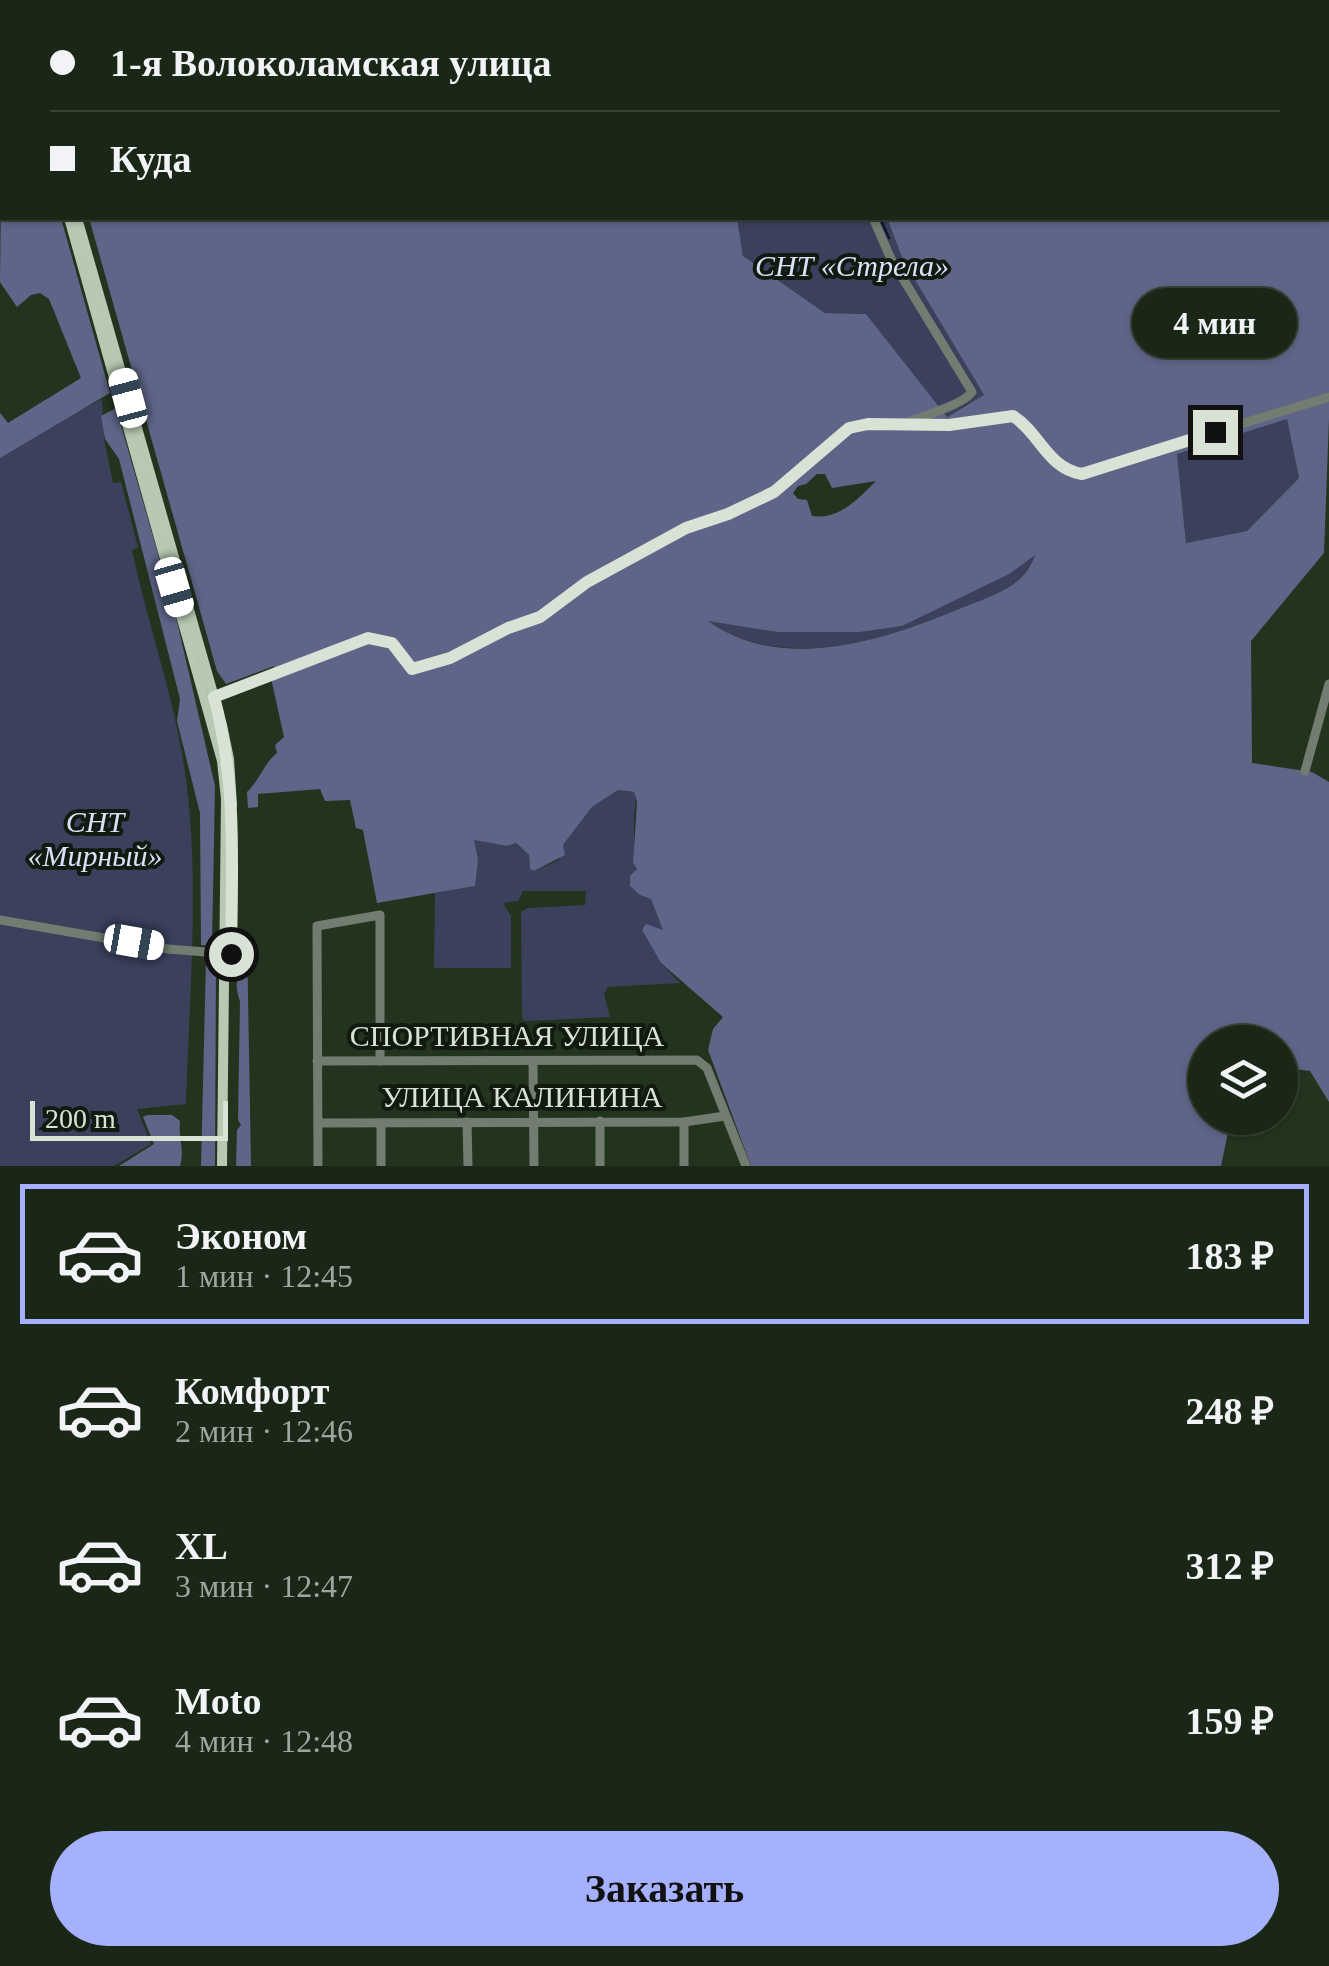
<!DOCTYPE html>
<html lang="ru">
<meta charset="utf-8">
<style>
:root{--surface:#1a2716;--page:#232f1f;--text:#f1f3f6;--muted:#9fa5a1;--line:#384435;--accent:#a5b1fc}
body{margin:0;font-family:Georgia,serif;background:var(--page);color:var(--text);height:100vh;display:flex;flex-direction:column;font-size:38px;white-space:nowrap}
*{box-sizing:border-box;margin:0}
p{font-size:32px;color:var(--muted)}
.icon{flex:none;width:55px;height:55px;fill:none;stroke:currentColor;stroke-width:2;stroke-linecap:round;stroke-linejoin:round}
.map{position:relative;height:1166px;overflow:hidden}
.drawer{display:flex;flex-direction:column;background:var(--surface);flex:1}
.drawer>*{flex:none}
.top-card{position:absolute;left:0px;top:0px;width:1330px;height:220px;box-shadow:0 2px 8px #0004,0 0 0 2px var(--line);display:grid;align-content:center;height:220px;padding:0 50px;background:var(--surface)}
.buttons{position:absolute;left:1188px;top:1025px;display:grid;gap:20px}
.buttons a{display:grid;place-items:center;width:110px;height:110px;border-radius:50%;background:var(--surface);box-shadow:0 2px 8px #0004,0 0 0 2px var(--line);font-size:50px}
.scale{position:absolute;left:30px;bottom:25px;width:198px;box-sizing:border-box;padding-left:10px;border:5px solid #d8e3d5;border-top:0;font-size:28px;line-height:35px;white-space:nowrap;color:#d8e3d5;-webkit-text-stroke:8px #12190f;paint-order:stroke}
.end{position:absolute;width:45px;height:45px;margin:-22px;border:12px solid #d8e3d5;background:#111;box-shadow:0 0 0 5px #111}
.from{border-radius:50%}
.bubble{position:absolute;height:70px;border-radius:35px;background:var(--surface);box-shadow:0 2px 8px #0004,0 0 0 2px var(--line);font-size:32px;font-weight:700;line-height:70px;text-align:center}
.car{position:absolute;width:30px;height:60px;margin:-30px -15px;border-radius:12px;box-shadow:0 0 8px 2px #0007;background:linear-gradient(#fff 24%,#345 0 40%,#fff 0 76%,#345 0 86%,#fff 0)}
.top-card b{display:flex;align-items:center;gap:35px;height:95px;font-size:38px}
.top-card b+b{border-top:2px solid var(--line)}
.top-card i{width:25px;height:25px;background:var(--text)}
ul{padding:18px 0 0;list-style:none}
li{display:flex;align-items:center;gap:30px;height:140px;margin:0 20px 15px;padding:0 30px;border:5px solid transparent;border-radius:0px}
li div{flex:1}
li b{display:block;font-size:38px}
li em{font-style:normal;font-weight:700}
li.on{border-color:var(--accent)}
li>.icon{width:90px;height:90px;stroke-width:1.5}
.button{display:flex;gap:20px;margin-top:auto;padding:20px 50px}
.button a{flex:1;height:115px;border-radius:60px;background:var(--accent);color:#111;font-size:40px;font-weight:700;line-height:115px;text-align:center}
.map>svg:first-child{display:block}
.green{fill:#3b405c}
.forest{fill:#5f6588;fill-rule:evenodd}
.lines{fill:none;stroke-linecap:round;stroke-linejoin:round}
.stream{stroke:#101330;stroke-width:2.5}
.minor{stroke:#737c70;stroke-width:9}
.major{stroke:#b7c9b2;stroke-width:10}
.route{stroke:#d8e3d5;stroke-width:12}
.labels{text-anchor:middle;stroke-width:8;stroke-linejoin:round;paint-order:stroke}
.park-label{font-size:30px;font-style:italic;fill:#dbe1f9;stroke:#12190f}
.street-label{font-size:30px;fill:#d8e3d5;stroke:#12190f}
</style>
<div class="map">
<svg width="1329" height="1166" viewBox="0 0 1329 1166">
<rect width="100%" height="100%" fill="#23341e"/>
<!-- green -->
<g class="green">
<polygon points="737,218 887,218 903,260 984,395 946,417 866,314 825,313 743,256"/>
<path d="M 102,399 L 104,439 L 113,483 L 121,482 L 138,547 L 132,550 C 147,622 173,693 184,766 C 201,873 189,995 186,1104 L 137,1109 L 151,1144 L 114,1166 L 0,1166 L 0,413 L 8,423 L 45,400 L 59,422 Z"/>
<polygon points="1287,419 1299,478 1247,531 1186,543 1177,454"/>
<path d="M 1036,553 C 1024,586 996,594 965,607 C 886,640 783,674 705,620 L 777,632 L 860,632 L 902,626 Z"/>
<path d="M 618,790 L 634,792 C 638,804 633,814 634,826 C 634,849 635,873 640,895 L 651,899 L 664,932 L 642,930 L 661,963 L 680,983 L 608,987 L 604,994 L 610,1017 L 525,1021 L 522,1018 L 521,912 L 528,908 L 585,905 L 586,891 L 523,891 L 518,901 L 503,903 L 511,916 L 511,968 L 434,968 L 435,893 L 475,886 L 474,840 L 507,846 L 515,843 L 529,855 L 530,869 L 534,871 L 559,860 L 563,845 L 592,807 Z"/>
</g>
<!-- forest -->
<g class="forest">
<polygon points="43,0 556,0 557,2 43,2"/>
<path d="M 1326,0 L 1329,0 L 1329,418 L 1324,553 L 1251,641 L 1252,763 L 1312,772 L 1329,782 L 1329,1102 L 1310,1071 L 1280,1067 L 1280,1042 L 1205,1042 L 1205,1118 L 1231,1118 L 1221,1166 L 751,1166 L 708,1050 L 713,1029 L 723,1017 L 661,963 L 642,930 L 646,924 L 663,930 L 651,899 L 640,895 L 630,886 L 630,876 L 637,869 L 633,863 L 637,802 L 634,792 L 618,790 L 592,807 L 563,845 L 565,855 L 534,871 L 530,869 L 529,855 L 516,843 L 507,846 L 474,840 L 478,860 L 475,886 L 377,903 L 363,830 L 356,828 L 350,800 L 325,801 L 320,789 L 258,794 L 258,807 L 248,808 L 247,792 C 260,780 264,763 277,753 L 275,745 L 284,737 L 271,678 L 274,666 L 226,684 L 217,671 L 89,218 L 737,218 L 743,256 L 825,313 L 866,314 L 947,417 L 984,395 L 903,260 L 887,218 L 1328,218 ZM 1287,419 L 1299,478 L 1247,531 L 1186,543 L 1177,454 ZM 817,474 L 825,474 L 832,488 L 876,481 C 858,499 839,520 812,516 L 807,500 L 798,499 L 793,493 L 798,486 L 806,484 ZM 1035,555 C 1024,587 994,595 964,607 C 888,639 783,675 708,621 L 777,632 L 860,632 L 902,626 L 1009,574 Z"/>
<polygon points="2,107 2,218 61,218 110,393 0,458 0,413 8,423 81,378 49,299 40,293 31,295 17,307 0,282"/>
<polygon points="116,408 175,613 215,786 212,946 201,945 200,813 177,721 180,699 119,459 105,439 101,416"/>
<path d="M 247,939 L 251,1166 L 236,1166 L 237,1130 L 241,1125 L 238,1120 L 240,1001 C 235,990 236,974 242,964 L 241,941 Z"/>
<polygon points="206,960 216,963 215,1166 201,1166"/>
<path d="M 147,1115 L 172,1115 L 180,1121 C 178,1138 185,1150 180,1166 L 119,1166 L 154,1144 L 143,1117 Z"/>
</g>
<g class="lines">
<!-- stream -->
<g class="stream">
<polyline points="871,2 872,0"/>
<polyline points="880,218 889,238"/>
</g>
<!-- minor -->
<g class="minor">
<polyline points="864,2 866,0"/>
<path d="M 873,218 L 891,259 L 972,392 C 963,405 924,415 906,423"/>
<path d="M 212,698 L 368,638 L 392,643 L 412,669 L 450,658 L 508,628 L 540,617 L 587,583 L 685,527 L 728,514 L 774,492 L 849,428 L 868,424 L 949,425 L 1013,416 C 1040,433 1047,469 1082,473 L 1329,397"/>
<polyline points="1305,771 1329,684"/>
<polyline points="0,920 168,949 231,954"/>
<polyline points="317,1061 697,1060 707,1068 746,1166"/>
<polyline points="533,1063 534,1166"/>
<polyline points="600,1121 600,1166"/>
<polyline points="467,1122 468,1166"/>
<polyline points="684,1122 684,1166"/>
<polyline points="318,1123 684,1122 725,1116"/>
<polyline points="381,1123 381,1166"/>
<polyline points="318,1166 317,926 380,915 380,1061"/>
</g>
<!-- major -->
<g class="major">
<polyline points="22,0 22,2"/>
<polyline points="30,0 30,2"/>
<polyline points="69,218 222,761 226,799 222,1166"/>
<polyline points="77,218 222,725 229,759 232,805"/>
</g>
</g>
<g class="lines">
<!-- route -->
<path class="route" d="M 231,954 C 232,867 237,782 214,697 L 368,638 L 392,643 L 412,669 L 450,658 L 508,628 L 540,617 L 587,582 L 686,528 L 728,514 L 774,492 L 849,428 L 868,424 L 949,425 L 1013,416 C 1040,433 1047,468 1082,474 L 1215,432"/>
</g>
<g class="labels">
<!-- park labels -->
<g class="park-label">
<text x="852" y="276">СНТ «Стрела»</text>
<text x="95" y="832">СНТ<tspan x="95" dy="34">«Мирный»</tspan></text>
</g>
<!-- street labels -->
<g class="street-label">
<text x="507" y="1046">СПОРТИВНАЯ УЛИЦА</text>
<text x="522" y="1107">УЛИЦА КАЛИНИНА</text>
</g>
</g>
</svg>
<div class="buttons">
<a><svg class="icon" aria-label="layers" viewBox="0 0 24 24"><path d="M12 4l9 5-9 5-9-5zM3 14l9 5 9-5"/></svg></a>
</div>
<div class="scale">200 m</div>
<i class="end from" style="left:231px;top:954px"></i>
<i class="end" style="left:1215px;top:432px"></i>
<div class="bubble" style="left:1132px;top:288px;width:165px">4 мин</div>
<i class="car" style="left:128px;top:398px;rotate:345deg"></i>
<i class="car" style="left:174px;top:587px;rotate:164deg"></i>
<i class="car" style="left:134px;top:942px;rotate:100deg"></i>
<div class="top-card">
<b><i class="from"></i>1-я Волоколамская улица</b>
<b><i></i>Куда</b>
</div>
</div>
<section class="drawer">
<ul>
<li class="on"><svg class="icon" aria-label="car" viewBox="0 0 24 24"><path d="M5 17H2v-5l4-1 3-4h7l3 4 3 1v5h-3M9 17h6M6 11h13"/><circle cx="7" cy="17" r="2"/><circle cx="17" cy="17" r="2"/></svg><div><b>Эконом</b><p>1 мин · 12:45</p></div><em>183 ₽</em></li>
<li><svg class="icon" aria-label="car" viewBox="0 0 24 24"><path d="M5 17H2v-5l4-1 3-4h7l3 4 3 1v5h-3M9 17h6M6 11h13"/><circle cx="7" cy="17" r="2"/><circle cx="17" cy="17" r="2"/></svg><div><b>Комфорт</b><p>2 мин · 12:46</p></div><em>248 ₽</em></li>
<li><svg class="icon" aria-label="car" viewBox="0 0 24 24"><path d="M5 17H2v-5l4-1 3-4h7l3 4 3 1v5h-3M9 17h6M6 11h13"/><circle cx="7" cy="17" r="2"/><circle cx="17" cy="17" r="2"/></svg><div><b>XL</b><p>3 мин · 12:47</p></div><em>312 ₽</em></li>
<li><svg class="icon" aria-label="car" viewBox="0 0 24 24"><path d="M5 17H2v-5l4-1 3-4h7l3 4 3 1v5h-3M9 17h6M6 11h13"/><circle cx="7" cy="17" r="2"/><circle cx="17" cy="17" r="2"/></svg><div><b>Moto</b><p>4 мин · 12:48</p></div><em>159 ₽</em></li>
</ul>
<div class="button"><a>Заказать</a></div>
</section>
